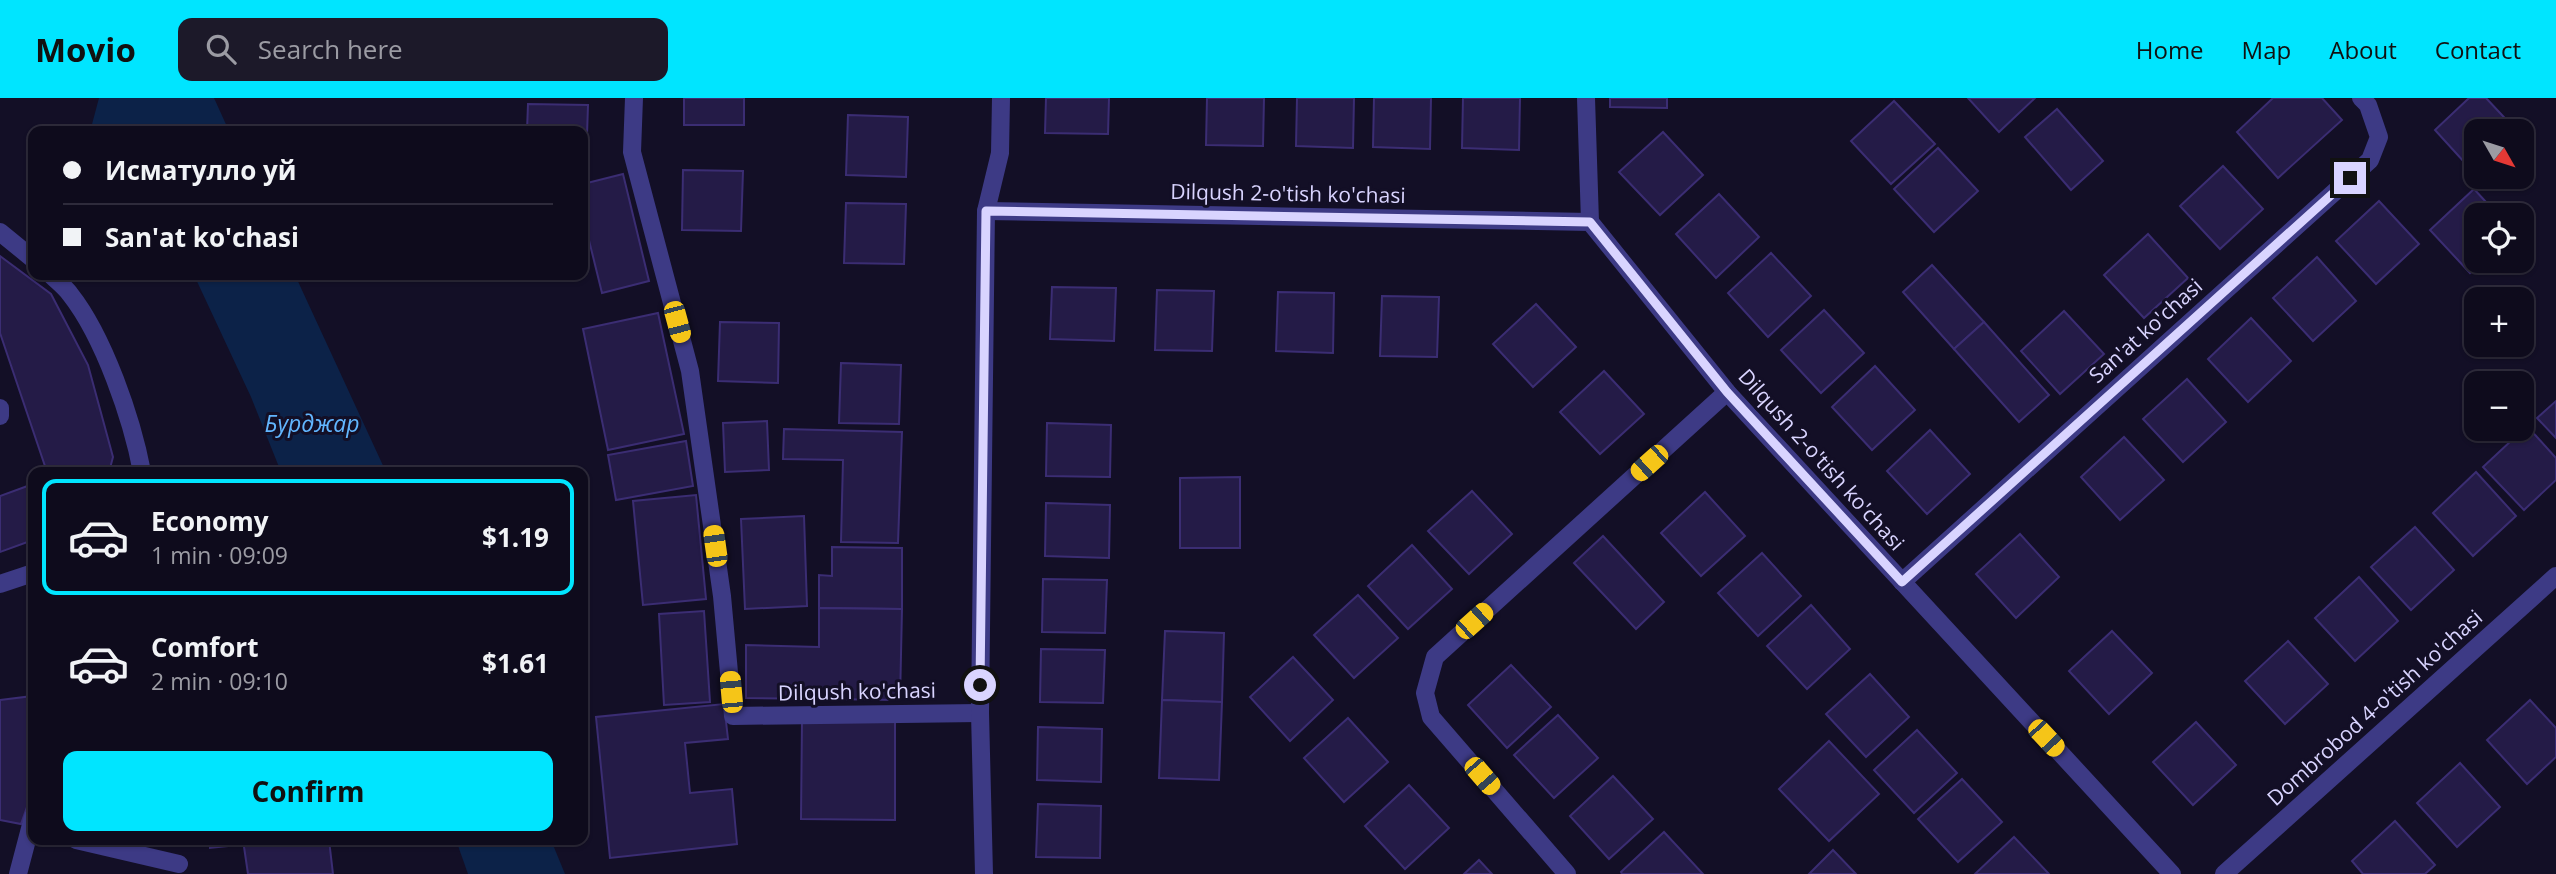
<!DOCTYPE html>
<meta charset="utf-8">
<style>
:root{--surface:#0e0b1c;--page:#1c1929;--text:#f1f3f6;--muted:#9b9ba3;--line:#2e2b3b;--accent:#00e5ff}
body{margin:0;font-family:"Open Sans",sans-serif;background:var(--page);color:var(--text);height:100vh;display:flex;flex-direction:column;font-size:26px;white-space:nowrap}
*{box-sizing:border-box;margin:0}
p{font-size:23px;color:var(--muted)}
.icon{flex:none;width:38px;height:38px;fill:none;stroke:currentColor;stroke-width:2;stroke-linecap:round;stroke-linejoin:round}
.map{position:relative;flex:1;overflow:hidden}
.sheet{position:absolute;left:28px;top:369px;width:560px;height:378px;display:flex;flex-direction:column;background:var(--surface);border-radius:14px;box-shadow:0 2px 5px #0004,0 0 0 2px var(--line)}
.sheet>*{flex:none}
.hud{position:absolute;left:28px;top:28px;width:560px;height:154px;border-radius:14px;box-shadow:0 2px 5px #0004,0 0 0 2px var(--line);display:grid;align-content:center;height:154px;padding:0 35px;background:var(--surface)}
.needle{width:46px;rotate:129deg}
.tools{position:absolute;left:2464px;top:21px;display:grid;gap:14px}
.tools a{display:grid;place-items:center;width:70px;height:70px;border-radius:14px;background:var(--surface);box-shadow:0 2px 5px #0004,0 0 0 2px var(--line);font-size:35px}
.end{position:absolute;width:32px;height:32px;margin:-16px;border:9px solid #d9d4ff;background:#111;box-shadow:0 0 0 4px #111}
.from{border-radius:50%}
.car{position:absolute;width:21px;height:42px;margin:-21px -10px;border-radius:9px;box-shadow:0 0 5px 2px #0007;background:linear-gradient(#f5c518 24%,#345 0 40%,#f5c518 0 76%,#345 0 86%,#f5c518 0)}
.hud b{display:flex;align-items:center;gap:24px;height:66px;font-size:26px}
.hud b+b{border-top:2px solid var(--line)}
.hud i{width:18px;height:18px;background:var(--text)}
ul{padding:12px 0 0;list-style:none}
li{display:flex;align-items:center;gap:21px;height:116px;margin:0 14px 10px;padding:0 21px;border:4px solid transparent;border-radius:14px}
li div{flex:1}
li b{display:block;font-size:26px}
li em{font-style:normal;font-weight:700}
li.on{border-color:var(--accent)}
li>.icon{width:63px;height:63px;stroke-width:1.5}
.action{display:flex;gap:14px;margin-top:auto;padding:14px 35px}
.action a{flex:1;height:80px;border-radius:14px;background:var(--accent);color:#111;font-size:28px;font-weight:700;line-height:80px;text-align:center}
header{display:flex;align-items:center;gap:42px;box-sizing:border-box;height:98px;padding:0 35px;background:var(--accent);color:#111}
header strong{font-size:33px}
nav{display:flex;gap:38px;margin-inline-start:auto;font-size:24px}
.search{width:490px;height:63px;background:var(--page);display:flex;align-items:center;gap:18px;box-sizing:border-box;padding:0 24px;border-radius:14px;color:var(--muted);font-size:26px}
.map>svg:first-child{display:block}
.water{fill:#0c2248}
.building{fill:#241b47;stroke:#3b2d73;stroke-width:2}
.lines{fill:none;stroke-linecap:round;stroke-linejoin:round}
.lane{stroke:#3d3a85;stroke-width:18}
.street{stroke:#3d3a85;stroke-width:18}
.route{stroke:#d9d4ff;stroke-width:9}
.labels{text-anchor:middle;stroke-width:6;stroke-linejoin:round;paint-order:stroke}
.street-label{font-size:21px;fill:#d9d4ff;stroke:#130f26}
.water-label{font-size:23px;font-style:italic;fill:#62b6ff;stroke:#130f26}
</style>
<header>
<strong>Movio</strong>
<div class="search"><svg class="icon" aria-label="search" viewBox="0 0 24 24"><circle cx="10" cy="10" r="6"/><path d="M15 15l6 6"/></svg>Search here</div>
<nav><a>Home</a><a>Map</a><a>About</a><a>Contact</a></nav>
</header>
<div class="map">
<svg width="2556" height="776" viewBox="0 0 2556 776">
<rect width="100%" height="100%" fill="#130f26"/>
<!-- water -->
<g class="water">
<polygon points="99,0 214,0 229,33 94,33 91,30"/>
<polygon points="194,177 295,177 386,374 281,374 251,299"/>
<polygon points="456,742 551,742 565,776 468,776"/>
</g>
<!-- building -->
<g class="building">
<rect x="684" y="0" width="60" height="27"/>
<polygon points="1046,0 1109,0 1108,36 1045,35"/>
<polygon points="1207,0 1264,0 1263,48 1206,47"/>
<polygon points="1297,0 1354,0 1353,50 1296,48"/>
<polygon points="1374,0 1431,0 1430,51 1373,49"/>
<polygon points="1463,0 1520,0 1519,52 1462,50"/>
<polygon points="1610,0 1667,0 1667,10 1610,9"/>
<polygon points="1968,0 2035,0 1999,34"/>
<polygon points="2273,0 2322,0 2342,22 2278,80 2237,34"/>
<polygon points="2469,0 2486,0 2517,33 2476,33 2475,76 2435,32"/>
<polygon points="1894,3 1935,46 1891,86 1851,43"/>
<polygon points="528,6 588,7 586,67 583,67 583,33 527,33"/>
<polygon points="2057,11 2103,63 2071,92 2025,39"/>
<polygon points="848,17 908,19 906,79 846,77"/>
<polygon points="1663,34 1703,77 1660,117 1619,74"/>
<polygon points="1938,50 1978,93 1934,134 1894,91"/>
<polygon points="2223,68 2263,111 2220,151 2180,108"/>
<polygon points="683,72 743,73 741,133 682,132"/>
<polygon points="623,76 649,183 602,195 583,118 583,86"/>
<polygon points="2474,91 2498,117 2476,117 2476,163 2483,163 2470,175 2430,132"/>
<polygon points="1719,96 1759,139 1716,180 1676,136"/>
<polygon points="2379,103 2419,146 2376,186 2336,143"/>
<polygon points="846,105 906,106 904,166 844,165"/>
<polygon points="2148,136 2188,180 2144,220 2104,177"/>
<polygon points="1771,155 1811,198 1768,239 1728,195"/>
<polygon points="0,158 51,196 88,267 113,359 109,374 47,374 0,235"/>
<polygon points="2317,159 2356,203 2313,243 2273,200"/>
<polygon points="1932,167 1984,224 1954,251 1903,194"/>
<polygon points="1052,189 1116,190 1114,243 1050,241"/>
<polygon points="1157,192 1214,193 1212,253 1155,252"/>
<polygon points="1278,194 1334,195 1333,255 1276,253"/>
<polygon points="1382,198 1439,199 1437,259 1380,258"/>
<polygon points="1536,206 1576,249 1533,289 1493,246"/>
<polygon points="1824,212 1864,255 1821,295 1781,252"/>
<polygon points="2064,213 2104,256 2060,296 2021,253"/>
<polygon points="658,215 684,336 608,352 583,231"/>
<polygon points="2251,220 2291,263 2248,304 2208,261"/>
<polygon points="720,224 779,225 778,285 718,283"/>
<polygon points="1984,224 2049,297 2019,324 1954,251"/>
<polygon points="841,265 901,267 899,326 839,325"/>
<polygon points="1875,268 1915,312 1872,352 1832,309"/>
<polygon points="1604,273 1644,316 1600,356 1560,314"/>
<polygon points="2187,281 2226,324 2183,364 2143,321"/>
<polygon points="2556,303 2556,340 2537,320"/>
<polygon points="767,323 769,372 725,374 723,325"/>
<polygon points="1047,325 1111,327 1110,379 1046,378"/>
<polygon points="2527,328 2556,360 2556,382 2524,412 2483,369"/>
<polygon points="784,331 902,334 898,445 841,444 843,362 783,361"/>
<polygon points="1930,332 1970,376 1927,416 1887,373"/>
<polygon points="2124,339 2164,382 2120,422 2081,379"/>
<polygon points="686,343 693,388 616,402 608,357"/>
<polygon points="2476,374 2516,418 2473,458 2433,415"/>
<polygon points="1240,379 1240,450 1180,450 1180,380"/>
<polygon points="33,386 33,442 0,454 0,398"/>
<polygon points="1472,393 1512,436 1469,476 1428,433"/>
<polygon points="1705,394 1745,438 1701,478 1661,435"/>
<polygon points="696,397 706,501 643,507 633,403"/>
<polygon points="1046,405 1110,407 1109,460 1045,458"/>
<polygon points="804,418 807,508 745,511 741,421"/>
<polygon points="2415,429 2454,472 2411,512 2371,469"/>
<polygon points="2020,436 2059,479 2016,520 1976,476"/>
<polygon points="1603,438 1664,504 1636,531 1574,465"/>
<polygon points="1412,447 1452,491 1408,531 1368,488"/>
<polygon points="832,449 902,450 902,511 819,510 819,477 832,478"/>
<polygon points="1762,455 1801,498 1758,538 1718,495"/>
<polygon points="2359,479 2398,523 2355,563 2315,520"/>
<polygon points="1043,481 1107,482 1105,535 1042,534"/>
<polygon points="1358,497 1398,540 1354,580 1314,537"/>
<polygon points="1811,507 1850,551 1807,591 1767,548"/>
<polygon points="819,510 902,511 900,602 746,600 746,547 819,549"/>
<polygon points="704,513 710,604 664,607 659,516"/>
<polygon points="1165,533 1224,535 1222,604 1162,602"/>
<polygon points="2112,533 2152,575 2109,616 2069,573"/>
<polygon points="2288,543 2328,586 2285,626 2245,583"/>
<polygon points="1041,551 1105,552 1103,605 1040,604"/>
<polygon points="1293,559 1333,602 1290,643 1250,599"/>
<polygon points="1511,567 1551,609 1507,650 1468,607"/>
<polygon points="1870,576 1909,619 1866,659 1826,616"/>
<polygon points="33,598 33,692 21,726 0,722 0,602"/>
<polygon points="1162,602 1222,604 1219,682 1159,680"/>
<polygon points="2530,602 2556,630 2556,659 2527,686 2487,642"/>
<polygon points="724,606 728,641 685,645 690,695 732,691 737,746 610,760 596,619"/>
<polygon points="1558,617 1598,660 1554,700 1514,657"/>
<polygon points="1348,620 1388,664 1344,704 1304,660"/>
<polygon points="802,623 895,624 895,722 801,721"/>
<polygon points="2196,624 2236,667 2193,707 2153,664"/>
<polygon points="1038,629 1102,631 1101,684 1037,682"/>
<polygon points="1917,632 1957,675 1914,715 1874,672"/>
<polygon points="1829,643 1879,696 1829,743 1779,691"/>
<polygon points="2460,665 2500,709 2457,749 2417,705"/>
<polygon points="1613,678 1653,721 1609,761 1570,718"/>
<polygon points="1962,681 2002,724 1958,764 1918,721"/>
<polygon points="1409,687 1449,730 1405,771 1365,728"/>
<polygon points="1038,706 1101,708 1100,760 1036,759"/>
<polygon points="2395,723 2435,767 2425,776 2363,776 2352,763"/>
<polygon points="1664,734 1703,776 1622,776 1621,774"/>
<polygon points="2014,739 2049,776 1975,776"/>
<polygon points="210,742 237,742 237,747 210,750"/>
<polygon points="243,742 329,742 333,776 248,776"/>
<polygon points="1833,752 1856,776 1809,776"/>
<polygon points="1479,762 1492,776 1464,776"/>
</g>
<g class="lines">
<!-- lane -->
<g class="lane">
<polyline points="634,0 632,54 690,273 722,498 733,618 980,615"/>
<polyline points="0,134 33,161"/>
<path d="M 51,177 C 57,183 65,189 70,196 C 104,239 132,321 142,374"/>
<polyline points="0,310 0,318"/>
<polyline points="0,486 33,475"/>
<polyline points="76,742 179,766"/>
<polyline points="18,776 33,719"/>
</g>
<!-- street -->
<g class="street">
<polyline points="1586,0 1590,124"/>
<polyline points="986,113 1590,124 1727,294 2172,776"/>
<polyline points="1902,484 2370,62 2379,39 2368,7 2361,0"/>
<polyline points="984,776 980,615 986,113 1000,55 1001,0"/>
<polyline points="1567,776 1431,619 1425,595 1435,559 1727,294"/>
<polyline points="2224,776 2556,478"/>
</g>
</g>
<g class="lines">
<!-- route -->
<polyline class="route" points="980,587 986,113 1590,124 1727,294 1902,484 2350,80"/>
</g>
<g class="labels">
<!-- street labels -->
<g class="street-label">
<text transform="translate(1288 96) rotate(1)" y="7">Dilqush 2-o'tish ko'chasi</text>
<text transform="translate(2146 233) rotate(-42)" y="7">San'at ko'chasi</text>
<text transform="translate(1821 362) rotate(48)" y="7">Dilqush 2-o'tish ko'chasi</text>
<text transform="translate(857 594) rotate(-1)" y="7">Dilqush ko'chasi</text>
<text transform="translate(2375 610) rotate(-42)" y="7">Dombrobod 4-o'tish ko'chasi</text>
</g>
<!-- water labels -->
<g class="water-label">
<text x="312" y="334">Бурджар</text>
</g>
</g>
</svg>
<div class="tools">
<a><svg class="needle" viewBox="-14 -14 28 28"><path d="M0-13l5 13h-10z" fill="#e53935"/><path d="M0 13l5-13h-10z" fill="#9b9ba3"/></svg></a>
<a><svg class="icon" aria-label="locate" viewBox="0 0 24 24"><circle cx="12" cy="12" r="6"/><path d="M12 2v4M12 18v4M2 12h4M18 12h4"/></svg></a>
<a>+</a>
<a>−</a>
</div>
<i class="end from" style="left:980px;top:587px"></i>
<i class="end" style="left:2350px;top:80px"></i>
<i class="car" style="left:677px;top:224px;rotate:165deg"></i>
<i class="car" style="left:1649px;top:365px;rotate:228deg"></i>
<i class="car" style="left:715px;top:448px;rotate:352deg"></i>
<i class="car" style="left:1474px;top:523px;rotate:48deg"></i>
<i class="car" style="left:731px;top:594px;rotate:355deg"></i>
<i class="car" style="left:2046px;top:640px;rotate:137deg"></i>
<i class="car" style="left:1482px;top:678px;rotate:139deg"></i>
<div class="hud">
<b><i class="from"></i>Исматулло уй</b>
<b><i></i>San'at ko'chasi</b>
</div>
<section class="sheet">
<ul>
<li class="on"><svg class="icon" aria-label="car" viewBox="0 0 24 24"><path d="M5 17H2v-5l4-1 3-4h7l3 4 3 1v5h-3M9 17h6M6 11h13"/><circle cx="7" cy="17" r="2"/><circle cx="17" cy="17" r="2"/></svg><div><b>Economy</b><p>1 min · 09:09</p></div><em>$1.19</em></li>
<li><svg class="icon" aria-label="car" viewBox="0 0 24 24"><path d="M5 17H2v-5l4-1 3-4h7l3 4 3 1v5h-3M9 17h6M6 11h13"/><circle cx="7" cy="17" r="2"/><circle cx="17" cy="17" r="2"/></svg><div><b>Comfort</b><p>2 min · 09:10</p></div><em>$1.61</em></li>
</ul>
<div class="action"><a>Confirm</a></div>
</section>
</div>
